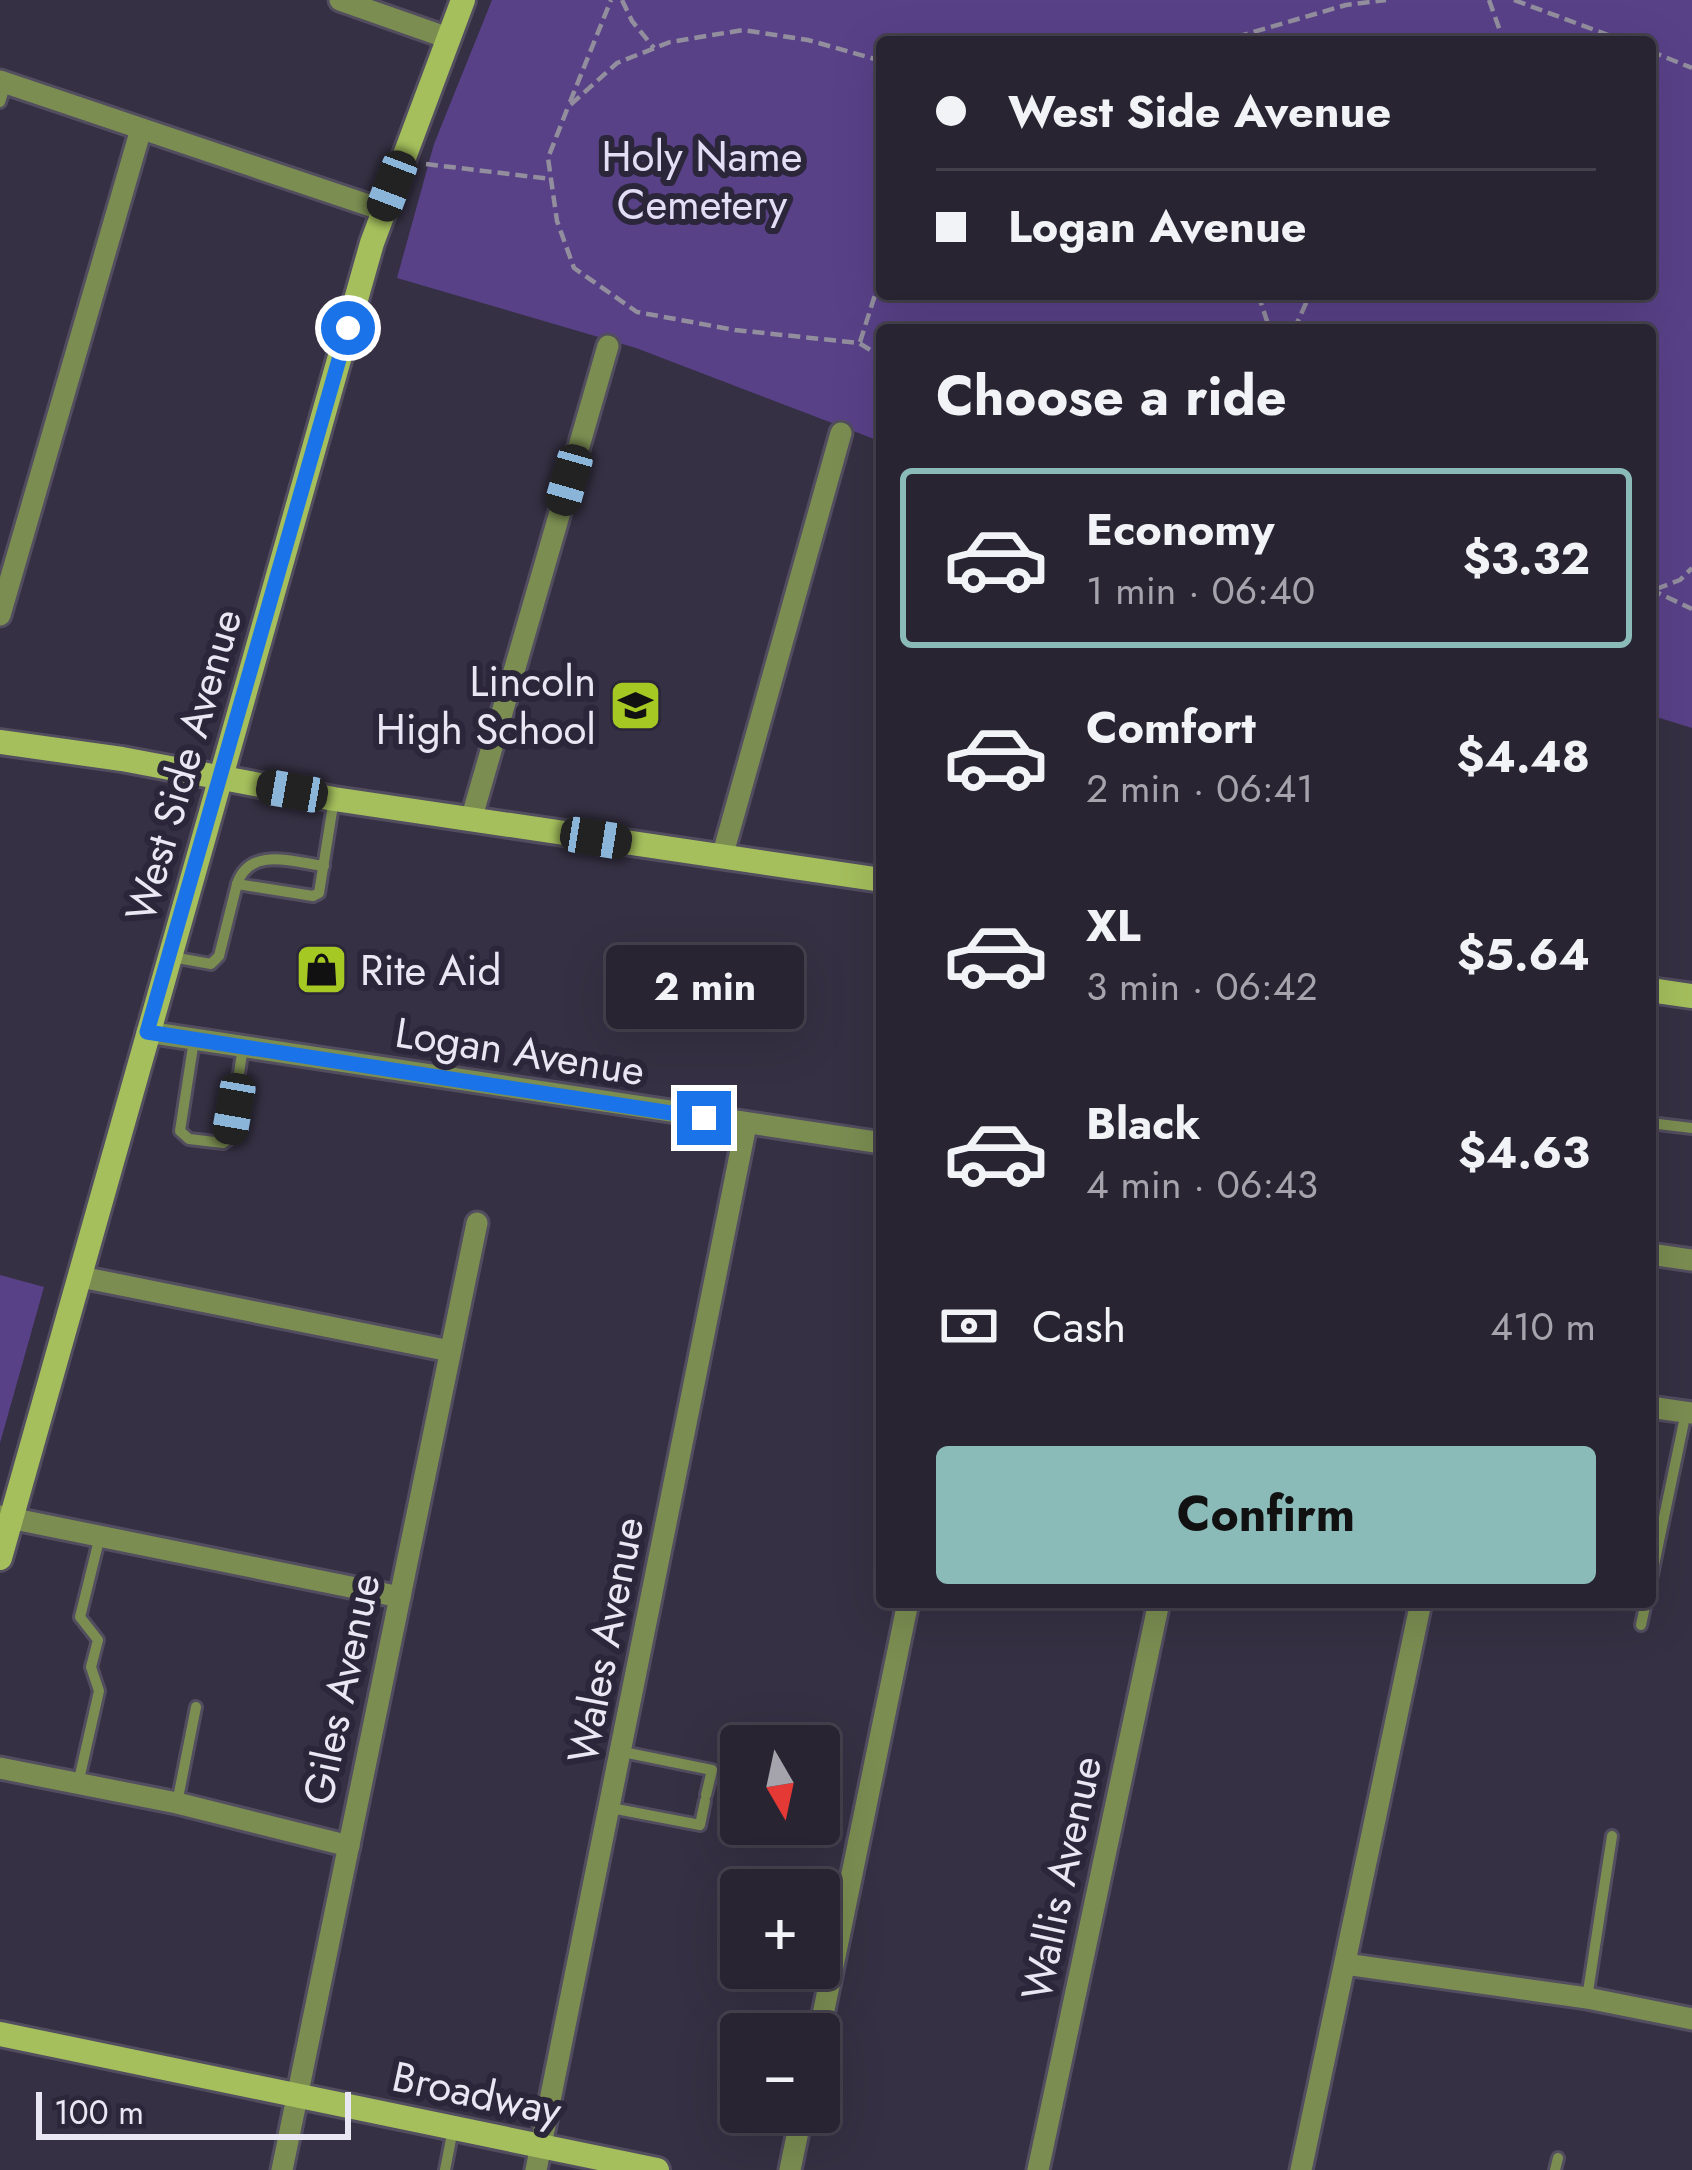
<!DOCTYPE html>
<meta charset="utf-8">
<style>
:root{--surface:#282432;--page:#34303e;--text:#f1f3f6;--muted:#a5a4ac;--line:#44414d;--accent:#8bbbb9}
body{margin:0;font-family:Jost,sans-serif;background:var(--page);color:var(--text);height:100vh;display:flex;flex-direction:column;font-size:45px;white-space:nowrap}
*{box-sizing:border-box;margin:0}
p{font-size:39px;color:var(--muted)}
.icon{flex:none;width:66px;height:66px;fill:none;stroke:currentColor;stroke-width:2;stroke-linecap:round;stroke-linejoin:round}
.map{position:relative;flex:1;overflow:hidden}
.details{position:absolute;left:876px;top:324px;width:780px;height:1284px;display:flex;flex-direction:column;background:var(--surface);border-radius:12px;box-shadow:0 12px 48px #0002,0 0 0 3px var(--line)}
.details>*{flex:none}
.guide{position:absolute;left:876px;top:36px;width:780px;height:264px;border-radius:12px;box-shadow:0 12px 48px #0002,0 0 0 3px var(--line);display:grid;align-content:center;height:264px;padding:0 60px;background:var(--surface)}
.needle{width:78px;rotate:171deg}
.fabs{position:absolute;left:720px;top:1725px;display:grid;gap:24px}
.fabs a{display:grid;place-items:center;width:120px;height:120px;border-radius:12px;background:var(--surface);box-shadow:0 12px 48px #0002,0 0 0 3px var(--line);font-size:60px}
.scale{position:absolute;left:36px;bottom:30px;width:315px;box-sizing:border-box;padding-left:12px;border:6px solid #eae7f4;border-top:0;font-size:33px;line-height:42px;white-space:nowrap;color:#eae7f4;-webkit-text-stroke:9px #2b2639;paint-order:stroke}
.end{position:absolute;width:54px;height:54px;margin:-27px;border:15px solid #1a73e8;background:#fff;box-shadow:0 0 0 6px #fff}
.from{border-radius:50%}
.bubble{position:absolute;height:84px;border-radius:12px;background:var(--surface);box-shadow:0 12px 48px #0002,0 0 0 3px var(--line);font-size:39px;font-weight:700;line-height:84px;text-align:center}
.car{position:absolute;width:36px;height:72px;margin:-36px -18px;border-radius:15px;box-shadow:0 0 9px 3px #0007;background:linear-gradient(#222 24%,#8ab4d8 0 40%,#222 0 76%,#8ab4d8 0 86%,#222 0)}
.guide b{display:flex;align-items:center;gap:42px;height:114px;font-size:45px}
.guide b+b{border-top:3px solid var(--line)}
.guide i{width:30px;height:30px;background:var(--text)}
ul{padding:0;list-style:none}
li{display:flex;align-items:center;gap:36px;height:180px;margin:0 24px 18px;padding:0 36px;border:6px solid transparent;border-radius:12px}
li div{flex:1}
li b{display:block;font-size:45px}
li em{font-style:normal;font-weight:700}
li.current{border-color:var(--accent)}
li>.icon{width:108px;height:108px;stroke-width:1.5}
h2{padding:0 60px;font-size:54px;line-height:144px}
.pay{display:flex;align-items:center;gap:30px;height:132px;padding:0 60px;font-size:45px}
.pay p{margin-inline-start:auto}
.cta{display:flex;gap:24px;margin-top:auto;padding:24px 60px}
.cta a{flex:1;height:138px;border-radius:12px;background:var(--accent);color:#111;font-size:48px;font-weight:700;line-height:138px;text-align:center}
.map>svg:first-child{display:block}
.green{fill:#594188;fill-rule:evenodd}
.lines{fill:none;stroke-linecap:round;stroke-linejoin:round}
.lane-casing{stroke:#524d5f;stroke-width:16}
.street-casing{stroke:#524d5f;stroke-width:27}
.secondary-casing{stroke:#524d5f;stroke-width:30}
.path{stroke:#928e9e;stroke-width:4.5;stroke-dasharray:12 6;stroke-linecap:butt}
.lane{stroke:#7b8d51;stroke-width:10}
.street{stroke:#7b8d51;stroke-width:21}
.secondary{stroke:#a4bf5c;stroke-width:24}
.route{stroke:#1a73e8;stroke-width:15}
.labels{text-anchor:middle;stroke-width:12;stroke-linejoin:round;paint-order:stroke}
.park-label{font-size:42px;fill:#e3ddf5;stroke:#2b2639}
.poi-label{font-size:42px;fill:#eae7f4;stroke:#2b2639;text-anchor:end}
.street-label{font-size:42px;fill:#eae7f4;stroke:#2b2639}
</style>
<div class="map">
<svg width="1692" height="2170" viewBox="0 0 1692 2170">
<rect width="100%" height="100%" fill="#353043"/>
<!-- green -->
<g class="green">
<path d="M 492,0 L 1692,0 L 1692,728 L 1650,715 L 1650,330 L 882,330 L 882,442 L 636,348 L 397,278 L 434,144 ZM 882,42 L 1650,42 L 1650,294 L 882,294 Z"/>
<polygon points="0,1275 44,1287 0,1443"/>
</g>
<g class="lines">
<defs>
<g id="lane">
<polyline points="0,102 6,83"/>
<path d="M 237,884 C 250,846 293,862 324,866"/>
<polyline points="172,957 211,964 219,956 237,884 313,896 319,893 334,799"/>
<polyline points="194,1040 180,1131 189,1139 223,1143 229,1139 243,1047"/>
<polyline points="1650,1123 1692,1128"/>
<polyline points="1650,1584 1686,1412"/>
<polyline points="1641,1625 1646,1602"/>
<polyline points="623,1752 712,1770 706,1795"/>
<polyline points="78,1784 99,1691 91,1667 98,1640 80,1617 100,1536"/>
<polyline points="177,1803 196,1707"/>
<polyline points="611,1808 700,1825 705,1801"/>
<polyline points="1587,1998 1612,1836"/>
<polyline points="445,2170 453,2129"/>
<polyline points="1555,2170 1558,2158"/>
</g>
<g id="street">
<polyline points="340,0 448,38"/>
<polyline points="0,81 383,210"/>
<polyline points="0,615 141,129"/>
<polyline points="471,820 608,346"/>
<polyline points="722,857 841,433"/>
<polyline points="147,1032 882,1143"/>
<polyline points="1650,1254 1692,1260"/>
<polyline points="81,1277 450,1351"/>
<polyline points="1650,1407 1692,1413"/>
<polyline points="0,1516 400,1597"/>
<polyline points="0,1768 177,1803 349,1846"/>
<polyline points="1345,1964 1587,1998 1692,2019"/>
<polyline points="819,2034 908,1602"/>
<polyline points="282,2170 477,1223"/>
<polyline points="536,2170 746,1125"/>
<polyline points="790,2170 802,2112"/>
<polyline points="1038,2170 1159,1602"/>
<polyline points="1301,2170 1421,1602"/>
</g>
<g id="secondary">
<polyline points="0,742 122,759 334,799 882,880"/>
<polyline points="1650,990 1692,996"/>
<polyline points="0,1558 372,243 463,0"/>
<polyline points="0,2034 657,2170"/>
</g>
</defs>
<!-- lane casing -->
<use href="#lane" class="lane-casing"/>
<!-- street casing -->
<use href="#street" class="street-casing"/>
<!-- secondary casing -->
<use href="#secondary" class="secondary-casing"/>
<!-- path -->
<g class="path">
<polyline points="622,0 632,21 654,48"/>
<polyline points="1489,0 1504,42"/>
<polyline points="1514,0 1627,42"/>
<polyline points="1219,42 1346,5 1386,0"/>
<polyline points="1650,51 1692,68"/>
<polyline points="882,61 808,40 743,30 670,42 617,63 568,107 548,158 557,221 574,268 637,312 735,330 859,343 882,357"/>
<polyline points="570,102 611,0"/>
<polyline points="426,164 551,179"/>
<polyline points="1258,294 1270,330"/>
<polyline points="1294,330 1310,294"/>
<polyline points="860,342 882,273"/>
<polyline points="1650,589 1692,609"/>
<polyline points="1656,589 1680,580 1692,568"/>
</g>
<!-- lane -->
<use href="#lane" class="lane"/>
<!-- street -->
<use href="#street" class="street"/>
<!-- secondary -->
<use href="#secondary" class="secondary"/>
</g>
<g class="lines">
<!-- route -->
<polyline class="route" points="348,328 147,1032 704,1118"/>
</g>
<!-- icons -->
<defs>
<symbol id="school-square" viewBox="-11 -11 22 22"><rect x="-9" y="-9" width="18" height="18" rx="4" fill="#a5c823" stroke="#2b2639"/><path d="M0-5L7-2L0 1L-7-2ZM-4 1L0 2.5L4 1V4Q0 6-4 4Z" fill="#111"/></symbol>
<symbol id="shop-square" viewBox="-11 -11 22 22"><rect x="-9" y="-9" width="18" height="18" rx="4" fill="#a5c823" stroke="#2b2639"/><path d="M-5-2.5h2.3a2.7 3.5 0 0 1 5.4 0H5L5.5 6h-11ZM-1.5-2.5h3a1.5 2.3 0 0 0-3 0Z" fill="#111"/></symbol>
</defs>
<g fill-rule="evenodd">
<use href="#school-square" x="606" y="676" width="59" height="59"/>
<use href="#shop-square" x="292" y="940" width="59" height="59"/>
</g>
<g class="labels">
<!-- park labels -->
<g class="park-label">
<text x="702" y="171">Holy Name<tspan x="702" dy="48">Cemetery</tspan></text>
</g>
<!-- poi labels -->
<g class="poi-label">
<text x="596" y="696">Lincoln<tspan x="596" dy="48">High School</tspan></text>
<text x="360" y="985" text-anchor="start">Rite Aid</text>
</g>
<!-- street labels -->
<g class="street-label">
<text transform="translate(183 765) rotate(-74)" y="15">West Side Avenue</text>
<text transform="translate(520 1051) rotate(9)" y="15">Logan Avenue</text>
<text transform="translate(605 1640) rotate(-79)" y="15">Wales Avenue</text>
<text transform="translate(341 1689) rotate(-78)" y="15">Giles Avenue</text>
<text transform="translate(1061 1878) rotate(-78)" y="15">Wallis Avenue</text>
<text transform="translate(477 2093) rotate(12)" y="15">Broadway</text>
</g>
</g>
</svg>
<div class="fabs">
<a><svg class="needle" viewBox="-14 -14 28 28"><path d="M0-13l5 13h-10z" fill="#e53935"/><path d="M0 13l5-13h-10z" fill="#a5a4ac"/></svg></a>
<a>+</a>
<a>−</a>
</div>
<div class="scale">100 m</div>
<i class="end from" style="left:348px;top:328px"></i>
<i class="end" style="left:704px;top:1118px"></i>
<div class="bubble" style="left:606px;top:945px;width:198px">2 min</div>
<i class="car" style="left:392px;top:186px;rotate:201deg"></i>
<i class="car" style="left:569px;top:480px;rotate:196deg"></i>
<i class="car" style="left:292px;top:791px;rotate:280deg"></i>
<i class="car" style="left:596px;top:838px;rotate:99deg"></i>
<i class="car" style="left:234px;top:1109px;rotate:190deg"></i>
<div class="guide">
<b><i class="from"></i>West Side Avenue</b>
<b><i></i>Logan Avenue</b>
</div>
<section class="details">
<h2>Choose a ride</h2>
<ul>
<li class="current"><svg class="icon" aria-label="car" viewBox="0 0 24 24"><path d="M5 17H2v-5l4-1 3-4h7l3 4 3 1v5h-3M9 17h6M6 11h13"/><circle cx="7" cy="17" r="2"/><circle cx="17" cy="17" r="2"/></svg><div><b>Economy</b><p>1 min · 06:40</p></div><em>$3.32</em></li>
<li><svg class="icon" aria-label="car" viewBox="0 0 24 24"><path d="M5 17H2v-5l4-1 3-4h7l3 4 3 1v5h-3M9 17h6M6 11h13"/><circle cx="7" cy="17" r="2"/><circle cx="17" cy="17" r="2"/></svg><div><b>Comfort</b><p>2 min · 06:41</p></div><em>$4.48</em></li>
<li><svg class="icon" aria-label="car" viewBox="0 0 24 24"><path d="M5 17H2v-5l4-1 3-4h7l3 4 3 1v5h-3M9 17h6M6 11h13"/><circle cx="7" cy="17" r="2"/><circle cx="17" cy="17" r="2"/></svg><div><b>XL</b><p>3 min · 06:42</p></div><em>$5.64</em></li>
<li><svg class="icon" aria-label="car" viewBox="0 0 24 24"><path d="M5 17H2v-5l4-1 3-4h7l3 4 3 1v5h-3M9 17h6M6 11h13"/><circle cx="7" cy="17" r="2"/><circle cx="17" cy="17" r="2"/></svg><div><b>Black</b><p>4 min · 06:43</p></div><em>$4.63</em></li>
</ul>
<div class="pay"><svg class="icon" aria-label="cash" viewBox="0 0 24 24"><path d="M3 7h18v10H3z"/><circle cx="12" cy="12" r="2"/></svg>Cash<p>410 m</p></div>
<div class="cta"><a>Confirm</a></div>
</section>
</div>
